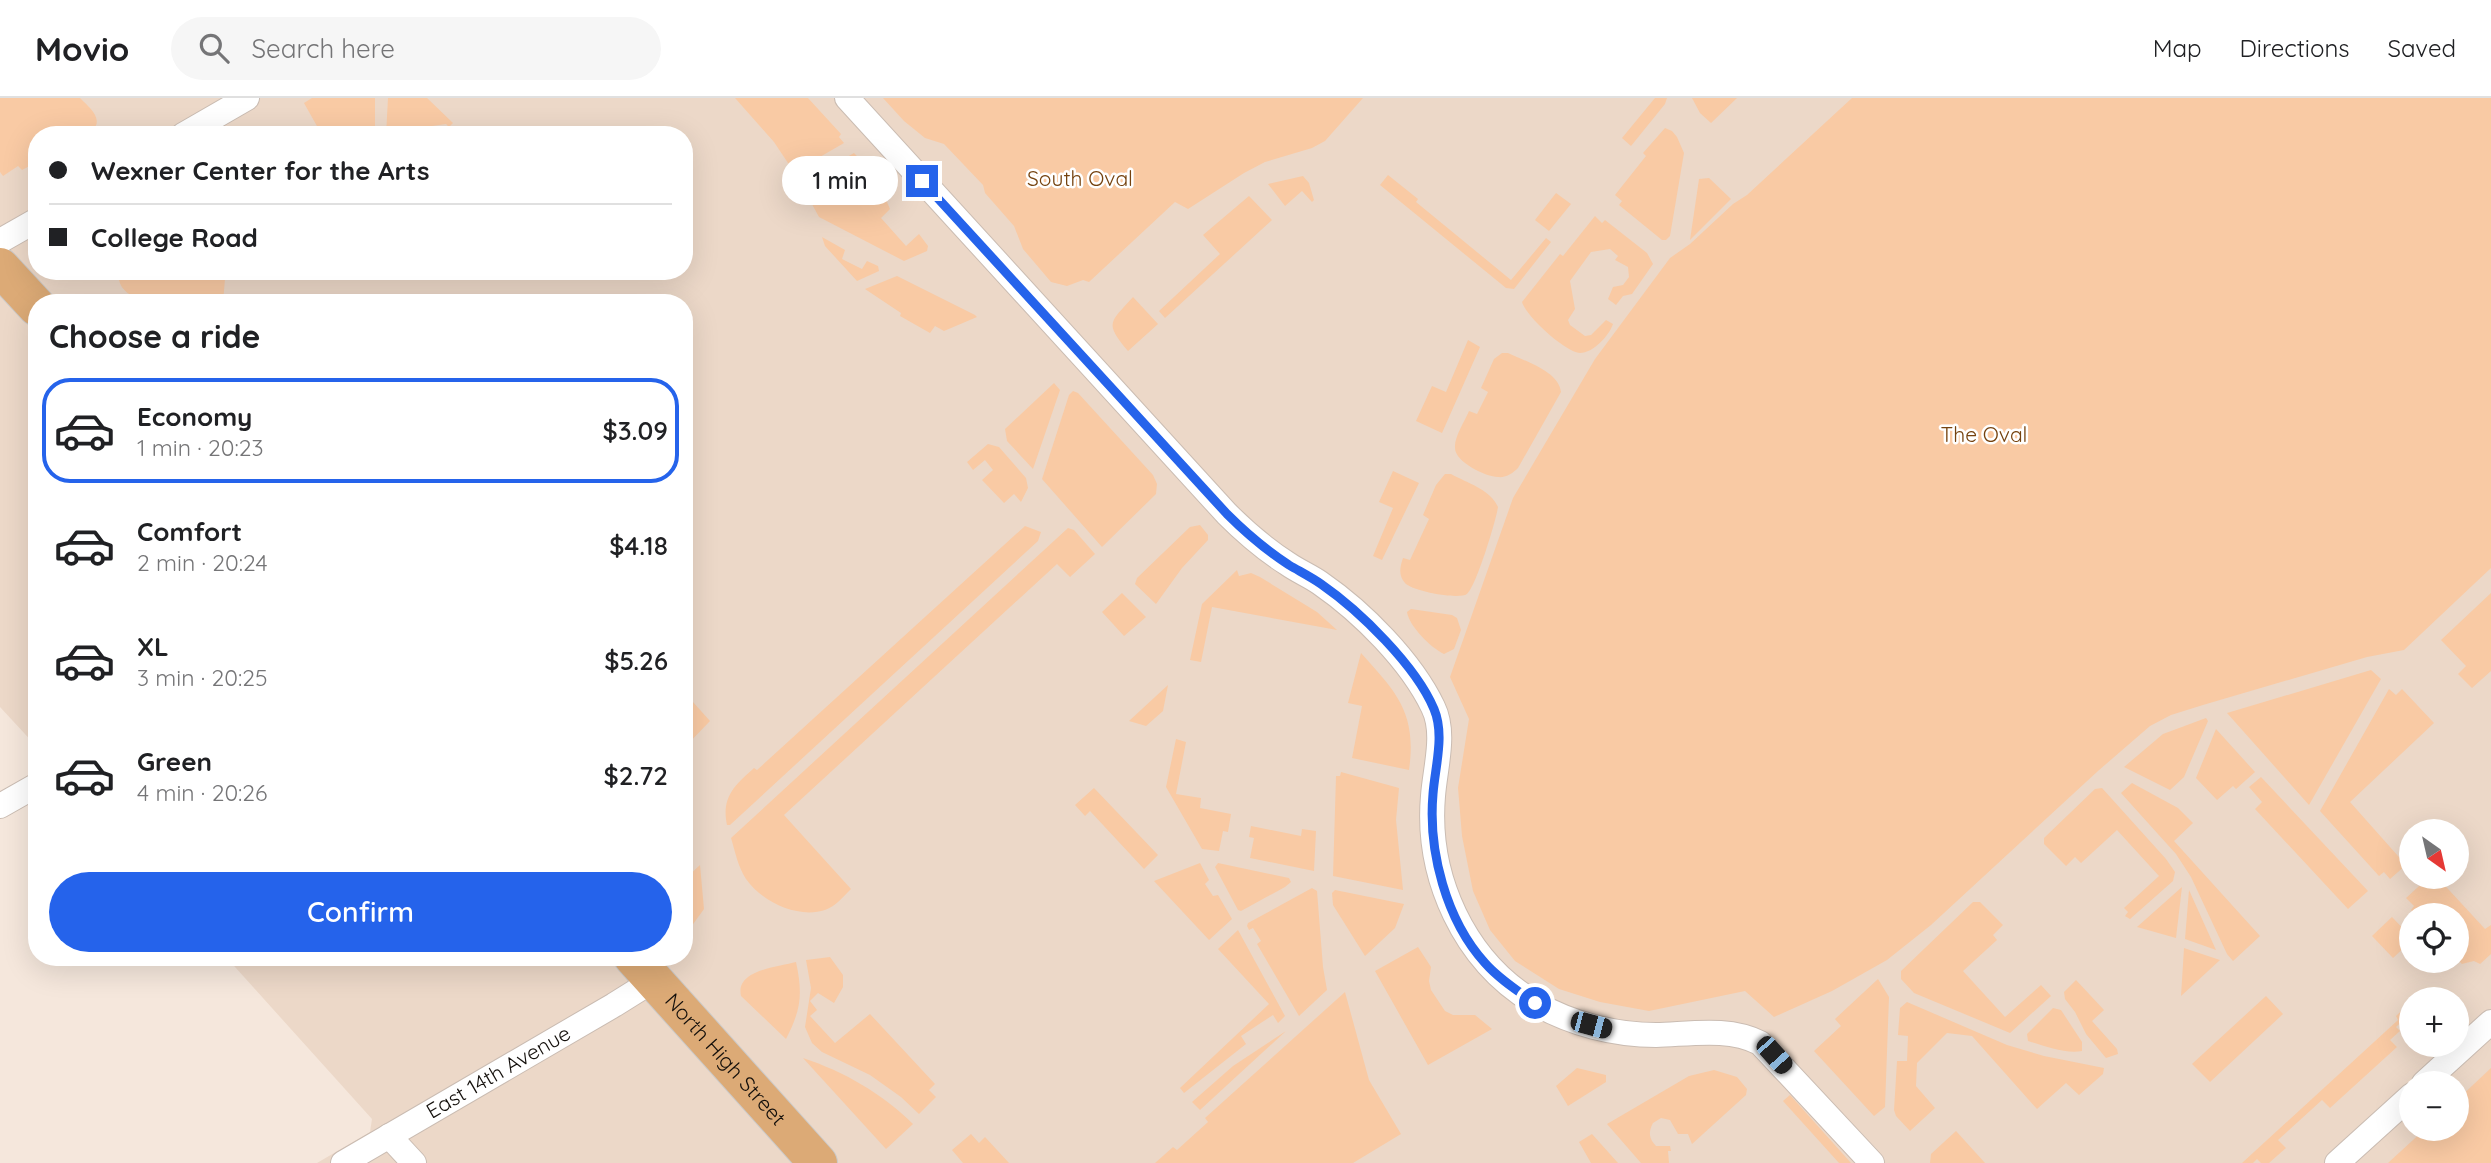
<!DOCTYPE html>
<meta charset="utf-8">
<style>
:root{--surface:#fff;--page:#f6f6f6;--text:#202124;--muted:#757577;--line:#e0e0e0;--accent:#2563eb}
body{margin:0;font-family:Quicksand,sans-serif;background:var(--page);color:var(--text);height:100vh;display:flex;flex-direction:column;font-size:26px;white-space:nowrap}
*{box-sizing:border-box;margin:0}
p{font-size:23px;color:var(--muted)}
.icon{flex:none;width:38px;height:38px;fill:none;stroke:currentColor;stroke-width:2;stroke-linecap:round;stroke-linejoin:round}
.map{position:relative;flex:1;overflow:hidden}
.drawer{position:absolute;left:28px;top:196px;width:665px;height:672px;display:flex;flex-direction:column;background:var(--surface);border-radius:28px;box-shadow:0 7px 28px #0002}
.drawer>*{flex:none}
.guide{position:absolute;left:28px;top:28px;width:665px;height:154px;border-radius:28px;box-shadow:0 7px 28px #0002;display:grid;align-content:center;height:154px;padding:0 21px;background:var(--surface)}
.needle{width:46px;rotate:146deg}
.controls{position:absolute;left:2399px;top:721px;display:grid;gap:14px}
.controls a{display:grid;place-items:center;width:70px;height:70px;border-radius:50%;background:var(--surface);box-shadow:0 7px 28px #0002;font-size:35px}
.end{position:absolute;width:32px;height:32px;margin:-16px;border:9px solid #2563eb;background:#fff;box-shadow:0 0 0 4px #fff}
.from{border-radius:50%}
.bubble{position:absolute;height:49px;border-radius:24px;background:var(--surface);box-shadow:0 7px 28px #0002;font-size:23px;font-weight:600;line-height:49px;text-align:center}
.car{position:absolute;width:21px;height:42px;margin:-21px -10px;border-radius:9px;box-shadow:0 0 5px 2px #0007;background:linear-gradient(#222 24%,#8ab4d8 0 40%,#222 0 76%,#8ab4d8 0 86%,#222 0)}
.guide b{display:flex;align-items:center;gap:24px;height:66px;font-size:26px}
.guide b+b{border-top:2px solid var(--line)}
.guide i{width:18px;height:18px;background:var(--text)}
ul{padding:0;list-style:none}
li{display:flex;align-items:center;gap:21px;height:105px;margin:0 14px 10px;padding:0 7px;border:4px solid transparent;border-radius:28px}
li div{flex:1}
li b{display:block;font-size:26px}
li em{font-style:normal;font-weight:600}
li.active{border-color:var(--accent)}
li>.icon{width:63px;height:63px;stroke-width:1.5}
h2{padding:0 21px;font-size:32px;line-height:84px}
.cta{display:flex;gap:14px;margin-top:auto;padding:14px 21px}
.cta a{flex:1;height:80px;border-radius:42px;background:var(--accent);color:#fff;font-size:28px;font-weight:600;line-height:80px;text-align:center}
header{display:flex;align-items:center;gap:42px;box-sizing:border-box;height:98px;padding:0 35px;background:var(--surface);border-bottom:2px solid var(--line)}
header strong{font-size:33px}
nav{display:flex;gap:38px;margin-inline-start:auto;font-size:24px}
.search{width:490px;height:63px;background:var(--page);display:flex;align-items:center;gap:18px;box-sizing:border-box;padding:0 24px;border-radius:38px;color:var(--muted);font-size:26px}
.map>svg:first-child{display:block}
.built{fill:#ecd8c8;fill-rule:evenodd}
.green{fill:#f9caa4}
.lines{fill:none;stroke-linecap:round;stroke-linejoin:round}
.minor-casing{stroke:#cabcb2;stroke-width:26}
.primary-casing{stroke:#cbcac9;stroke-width:40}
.minor{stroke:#fff;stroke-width:24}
.primary{stroke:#dcaa76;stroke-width:38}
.route{stroke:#2563eb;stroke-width:9}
.labels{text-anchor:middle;stroke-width:5;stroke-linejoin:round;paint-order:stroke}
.park-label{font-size:21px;fill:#75420e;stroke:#fff}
.street-label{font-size:21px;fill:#130f0b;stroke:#fff}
</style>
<header>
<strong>Movio</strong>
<div class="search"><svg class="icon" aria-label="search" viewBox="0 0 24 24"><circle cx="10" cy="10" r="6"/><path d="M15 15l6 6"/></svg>Search here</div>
<nav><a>Map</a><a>Directions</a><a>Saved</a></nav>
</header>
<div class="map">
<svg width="2491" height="1065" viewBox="0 0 2491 1065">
<rect width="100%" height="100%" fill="#f5e7dc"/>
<!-- built -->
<path class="built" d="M 0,0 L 2491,0 L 2491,1065 L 317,1065 L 370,1034 L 372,1021 L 226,859 L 684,859 L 684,205 L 37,205 L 37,649 L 0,609 ZM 37,37 L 684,37 L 684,173 L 37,173 ZM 2412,733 L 2457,733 L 2457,779 L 2412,779 ZM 2412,817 L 2457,817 L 2457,863 L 2412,863 ZM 2412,901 L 2457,901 L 2457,947 L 2412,947 ZM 2412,985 L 2457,985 L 2457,1031 L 2412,1031 Z"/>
<!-- green -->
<g class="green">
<path d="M 0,0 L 80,0 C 85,5 92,11 95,17 C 108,43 48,37 37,37 L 37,64 L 22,72 L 18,68 L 3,78 L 0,74 Z"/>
<polygon points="312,0 375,0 375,37 322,37 304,5"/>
<polygon points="388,0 427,0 453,25 449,29 446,26 432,28 420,37 386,37"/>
<polygon points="735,0 808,0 841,36 839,39 844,45 794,74 774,44"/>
<polygon points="883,0 1363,0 1325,43 1312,50 1265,64 1244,75 1188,111 1175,104 1089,184 1083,182 1067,188 1051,184 1023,151 1014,128 985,95 983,87 944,46 925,40 904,23"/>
<polygon points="1655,0 1667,0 1665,6 1631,48 1622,40"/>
<polygon points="1692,0 1737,0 1711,25 1700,15"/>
<polygon points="1852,0 2491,0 2491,470 2404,552 2367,559 2203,607 2171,617 2150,628 2098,673 1931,827 1887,862 1832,893 1774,919 1745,893 1649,913 1600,904 1559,891 1515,863 1490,832 1473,793 1462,738 1458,690 1469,621 1450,579 1513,400 1595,261 1670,160 1690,146 1733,106 1747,97"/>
<polygon points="1665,30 1672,33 1677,39 1684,55 1670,138 1666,142 1662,142 1619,107 1622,103 1615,97 1646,58 1643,55"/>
<polygon points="854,55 876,78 890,111 881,120 906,148 919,136 928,148 927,153 904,163 819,119 801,86"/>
<polygon points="1388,77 1418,101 1416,104 1511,182 1546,140 1551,144 1514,191 1506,190 1380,87"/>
<polygon points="1303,78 1309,85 1314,102 1312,104 1302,93 1285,108 1268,86"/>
<polygon points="1709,80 1731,101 1690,142 1699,81"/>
<polygon points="1556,95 1571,106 1549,133 1535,122"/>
<polygon points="1249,98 1272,122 1165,220 1159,213 1220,156 1203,137"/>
<path d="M 1595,118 L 1602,125 L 1605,122 L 1647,155 L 1653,166 L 1632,196 L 1623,198 L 1616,207 L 1608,201 L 1613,189 L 1623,187 L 1629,179 L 1628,169 L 1615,162 L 1618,158 L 1610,151 L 1591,154 L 1570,183 L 1575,211 L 1568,222 L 1570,227 L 1585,238 L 1591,237 L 1606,222 L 1613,226 C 1609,238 1593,255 1580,255 C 1565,254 1526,218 1522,204 L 1560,156 L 1563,158 Z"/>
<polygon points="822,139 845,152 842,161 862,171 867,163 878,168 879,173 857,183 825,148"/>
<path d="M 221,174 L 225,181 L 223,205 C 199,205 126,214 119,182 L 124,178 Z"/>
<polygon points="897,178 975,217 977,219 944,233 935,228 930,235 900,218 901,215 865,191"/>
<path d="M 1133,199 L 1158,226 L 1128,253 C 1104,224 1110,225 1133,199 Z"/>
<polygon points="1468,242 1480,249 1442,335 1416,323 1432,288 1446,294"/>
<path d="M 1502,255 L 1508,255 C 1524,263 1559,273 1561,294 L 1518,370 C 1513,375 1506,380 1498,379 C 1486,379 1455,364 1455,350 C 1454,339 1465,323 1469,313 L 1477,316 L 1488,294 L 1481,290 L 1494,261 Z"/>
<polygon points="1054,285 1060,292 1033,371 1007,343 1005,331"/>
<polygon points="1073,293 1078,295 1153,377 1157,386 1156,396 1102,449 1042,381 1069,297"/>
<polygon points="988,346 999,349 1026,380 1028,390 1021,404 1014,396 1004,405 982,382 993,372 985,362 973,372 967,364"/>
<polygon points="1393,373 1419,385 1382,462 1373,458 1393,410 1379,404"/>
<path d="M 1445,376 L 1451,376 C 1467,385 1490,391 1498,409 C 1496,423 1476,489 1467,496 C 1458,502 1412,493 1405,485 C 1398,477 1400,469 1403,460 L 1410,462 L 1429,421 L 1423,417 L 1436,387 Z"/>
<polygon points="1200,427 1208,437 1208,442 1182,470 1156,506 1135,486 1137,480 1190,429"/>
<path d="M 1025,428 L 1041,434 L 1038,443 L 730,727 L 727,727 C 721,699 735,687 754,670 L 757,672 Z"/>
<path d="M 1068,430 L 1074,432 L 1095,456 L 1070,479 L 1057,466 L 784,717 L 851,791 C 843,799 836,808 825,812 C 798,821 762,804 746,781 C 738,769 735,753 731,740 Z"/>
<polygon points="1237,472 1239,478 1251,475 1260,479 1317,514 1337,532 1212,509 1201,564 1190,562 1202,506"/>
<polygon points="1122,495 1146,519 1124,538 1102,514"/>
<polygon points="2491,495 2491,573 2472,590 2458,576 2466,568 2441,542"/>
<path d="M 1411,511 L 1452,517 L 1457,520 L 1461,532 L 1454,551 L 1444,556 C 1431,550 1409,528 1407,514 Z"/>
<path d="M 1361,555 C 1397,595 1417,615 1409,672 L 1352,660 L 1362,608 L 1348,605 Z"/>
<polygon points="2371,572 2381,581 2309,707 2227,615"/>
<polygon points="1168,587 1163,613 1146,628 1129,623"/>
<polygon points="2389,591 2396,597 2402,591 2434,625 2350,704 2406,767 2390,781 2384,774 2379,778 2320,713"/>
<polygon points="684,594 710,623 684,650"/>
<polygon points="2206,620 2208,623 2184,679 2170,692 2124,669 2163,636"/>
<polygon points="2216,631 2255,674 2236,691 2233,688 2217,702 2196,680"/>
<polygon points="1176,641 1186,644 1176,696 1201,700 1200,710 1231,716 1228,734 1223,733 1219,753 1202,751 1166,689"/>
<polygon points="1341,674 1399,690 1396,722 1403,792 1333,778 1336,678 1340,678"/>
<polygon points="2261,679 2368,793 2348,811 2255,711 2262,704 2249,689"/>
<polygon points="2132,685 2178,710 2193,725 2174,743 2260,838 2233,863 2227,856 2191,779 2176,756 2121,695"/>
<polygon points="1094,690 1158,757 1144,771 1090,713 1085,718 1075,707"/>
<polygon points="2102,690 2166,761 2175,774 2173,783 2130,821 2125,818 2128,814 2124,810 2159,778 2117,732 2081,765 2075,759 2066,768 2044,746 2044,740 2095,691"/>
<polygon points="1251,728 1301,738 1302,731 1316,733 1314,773 1250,760 1254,740 1249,739"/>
<polygon points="1200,765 1209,782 1205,786 1213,798 1218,797 1232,821 1209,842 1154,783"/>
<polygon points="1218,765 1289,780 1291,784 1285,789 1241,813 1238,812 1215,769"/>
<polygon points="700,767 704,811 691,829 686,824 684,825 684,782"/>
<polygon points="2429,779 2437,779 2485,831 2491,827 2491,856 2480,866 2474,863 2462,866 2457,861 2457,817 2416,817 2411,812 2414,808 2406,800"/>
<polygon points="2182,789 2176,840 2137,829"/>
<polygon points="1312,790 1317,793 1323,869 1327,892 1299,918 1257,846 1261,843 1253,830 1249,832 1247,828 1248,825"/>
<polygon points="1335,792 1404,806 1395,830 1365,858 1333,807 1332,795"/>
<polygon points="2189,792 2216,852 2185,841"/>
<polygon points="1973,804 1980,804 2003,827 1993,837 1997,842 1963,873 2005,919 2041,887 2051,898 2010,935 1914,895 1901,881 1901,873"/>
<polygon points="2392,819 2412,840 2411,843 2393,860 2372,838"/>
<polygon points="1238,832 1285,918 1278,925 1273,917 1241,938 1246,946 1184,995 1180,990 1269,906 1218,851"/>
<polygon points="1418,849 1431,869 1429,883 1431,892 1445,913 1453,917 1475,917 1492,931 1428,967 1375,873"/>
<polygon points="2184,850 2220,862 2181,898"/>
<polygon points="830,859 843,877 843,889 834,905 818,895 810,903 817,912 810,918 835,945 870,916 935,986 929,992 936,999 919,1016 901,999 870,977 822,954 812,945 805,929 811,890 806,862"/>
<path d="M 796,864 C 803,896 801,912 786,941 L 741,898 C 735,872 778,869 796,864 Z"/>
<polygon points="1878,881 1889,899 1885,1009 1874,1018 1814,953 1841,928 1835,921"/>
<polygon points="2076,882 2104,912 2092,923 2117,951 2118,956 2106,960 2086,936 2075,914 2065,901 2064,894"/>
<polygon points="1345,894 1369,982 1401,1036 1353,1065 1155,1065 1173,1049 1177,1052 1208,1024 1205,1020"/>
<polygon points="2266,898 2283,916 2210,984 2192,966"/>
<polygon points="1907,904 2007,947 2044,958 2104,970 2103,976 2079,997 2066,985 2037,1011 1972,938 1947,935 1917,965 1916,988 1935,1010 1910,1033 1896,1018 1894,1012 1897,963 1907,963 1908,938 1898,937 1900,910"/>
<polygon points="2411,904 2411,915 2396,929 2400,933 2390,942 2397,949 2330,1010 2322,1002 2278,1042 2286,1050 2269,1065 2261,1065 2257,1061 2253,1065 2242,1065 2398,922 2396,918"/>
<path d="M 2053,910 L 2061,912 L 2082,944 L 2082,953 C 2065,956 2045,948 2028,943 L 2027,936 Z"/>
<polygon points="1286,933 1200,1012 1192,1004 1233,968"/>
<path d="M 803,960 C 845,974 881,995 913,1026 L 886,1051 Z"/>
<polygon points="1577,970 1606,977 1606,984 1568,1008 1556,988"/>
<polygon points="2491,970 2491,1065 2388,1065 2425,1031 2457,1031 2457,1002"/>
<path d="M 1714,972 L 1737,979 L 1747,991 L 1746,997 L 1692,1046 L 1688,1036 L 1678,1036 L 1670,1022 L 1661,1020 L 1653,1025 C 1648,1034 1649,1041 1656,1048 L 1670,1048 L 1671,1053 L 1668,1053 L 1669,1065 L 1641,1065 L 1607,1026 L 1689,978 Z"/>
<polygon points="1790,997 1851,1065 1839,1065 1783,1003"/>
<polygon points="1956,1033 1985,1065 1930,1065 1931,1056"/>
<polygon points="971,1036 979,1045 985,1039 1009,1065 963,1065 952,1052"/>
<polygon points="1592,1036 1618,1065 1591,1065 1579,1044"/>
</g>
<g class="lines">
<defs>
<g id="minor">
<path d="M 847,0 L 1227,416 C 1246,435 1266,452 1288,466 C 1298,473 1310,478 1320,485 C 1362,514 1411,563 1433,609 C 1446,635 1435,670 1433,698 C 1426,779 1464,863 1535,905 C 1571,926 1615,937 1656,937 C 1691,936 1729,929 1760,945 L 1872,1065"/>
<polyline points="183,37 247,0"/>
<polyline points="0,143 37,122"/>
<polyline points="0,708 37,687"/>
<polyline points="2424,985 2491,924"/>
<polyline points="389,1038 414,1065"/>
<path id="s1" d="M 343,1065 L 614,907 L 654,882"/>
<polyline points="2337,1065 2412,997"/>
</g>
<g id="primary">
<polyline points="0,169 37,209"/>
<path id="s2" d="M 633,859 L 818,1065"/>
</g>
</defs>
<!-- minor casing -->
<use href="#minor" class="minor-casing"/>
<!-- primary casing -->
<use href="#primary" class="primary-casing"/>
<!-- minor -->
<use href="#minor" class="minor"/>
<!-- primary -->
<use href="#primary" class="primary"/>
</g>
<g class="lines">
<!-- route -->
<path class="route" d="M 922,83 L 1227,416 C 1246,435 1266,452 1289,467 C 1299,473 1311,479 1321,486 C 1360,513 1416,568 1434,611 C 1445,637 1435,669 1433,696 C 1428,753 1446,822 1485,865 C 1499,881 1518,893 1535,905"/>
</g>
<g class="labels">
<!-- park labels -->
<g class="park-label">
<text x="1080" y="88">South Oval</text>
<text x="1984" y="344">The Oval</text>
</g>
<!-- street labels -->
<g class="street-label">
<text dy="7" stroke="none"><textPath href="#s2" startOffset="138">North High Street</textPath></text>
<text dy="7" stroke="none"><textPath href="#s1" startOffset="180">East 14th Avenue</textPath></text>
</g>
</g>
</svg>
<div class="controls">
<a><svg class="needle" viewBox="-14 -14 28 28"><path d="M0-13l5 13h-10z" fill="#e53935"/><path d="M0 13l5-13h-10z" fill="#757577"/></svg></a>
<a><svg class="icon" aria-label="locate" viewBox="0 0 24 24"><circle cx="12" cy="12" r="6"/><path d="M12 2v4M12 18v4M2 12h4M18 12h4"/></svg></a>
<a>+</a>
<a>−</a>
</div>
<i class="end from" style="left:1535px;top:905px"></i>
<i class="end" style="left:922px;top:83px"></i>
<div class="bubble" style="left:782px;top:58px;width:116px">1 min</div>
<i class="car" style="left:1591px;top:927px;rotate:105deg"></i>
<i class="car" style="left:1774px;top:957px;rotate:138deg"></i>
<div class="guide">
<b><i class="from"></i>Wexner Center for the Arts</b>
<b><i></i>College Road</b>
</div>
<section class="drawer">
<h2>Choose a ride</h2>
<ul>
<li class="active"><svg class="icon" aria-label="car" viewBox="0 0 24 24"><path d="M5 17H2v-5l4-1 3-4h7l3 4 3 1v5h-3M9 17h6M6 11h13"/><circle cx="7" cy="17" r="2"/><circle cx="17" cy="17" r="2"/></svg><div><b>Economy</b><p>1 min · 20:23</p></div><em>$3.09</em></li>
<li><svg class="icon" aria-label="car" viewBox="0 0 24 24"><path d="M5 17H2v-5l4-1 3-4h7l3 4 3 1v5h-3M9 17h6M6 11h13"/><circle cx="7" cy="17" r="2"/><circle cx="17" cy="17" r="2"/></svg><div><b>Comfort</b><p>2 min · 20:24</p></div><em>$4.18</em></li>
<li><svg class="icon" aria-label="car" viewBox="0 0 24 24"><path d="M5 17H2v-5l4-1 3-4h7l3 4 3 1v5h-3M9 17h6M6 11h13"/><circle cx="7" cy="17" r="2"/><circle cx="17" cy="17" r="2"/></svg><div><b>XL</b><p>3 min · 20:25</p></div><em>$5.26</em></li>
<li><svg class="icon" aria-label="car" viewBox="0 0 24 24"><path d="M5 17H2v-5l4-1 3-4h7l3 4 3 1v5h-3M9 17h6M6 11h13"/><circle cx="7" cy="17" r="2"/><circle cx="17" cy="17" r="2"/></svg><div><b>Green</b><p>4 min · 20:26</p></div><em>$2.72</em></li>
</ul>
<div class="cta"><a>Confirm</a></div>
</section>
</div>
